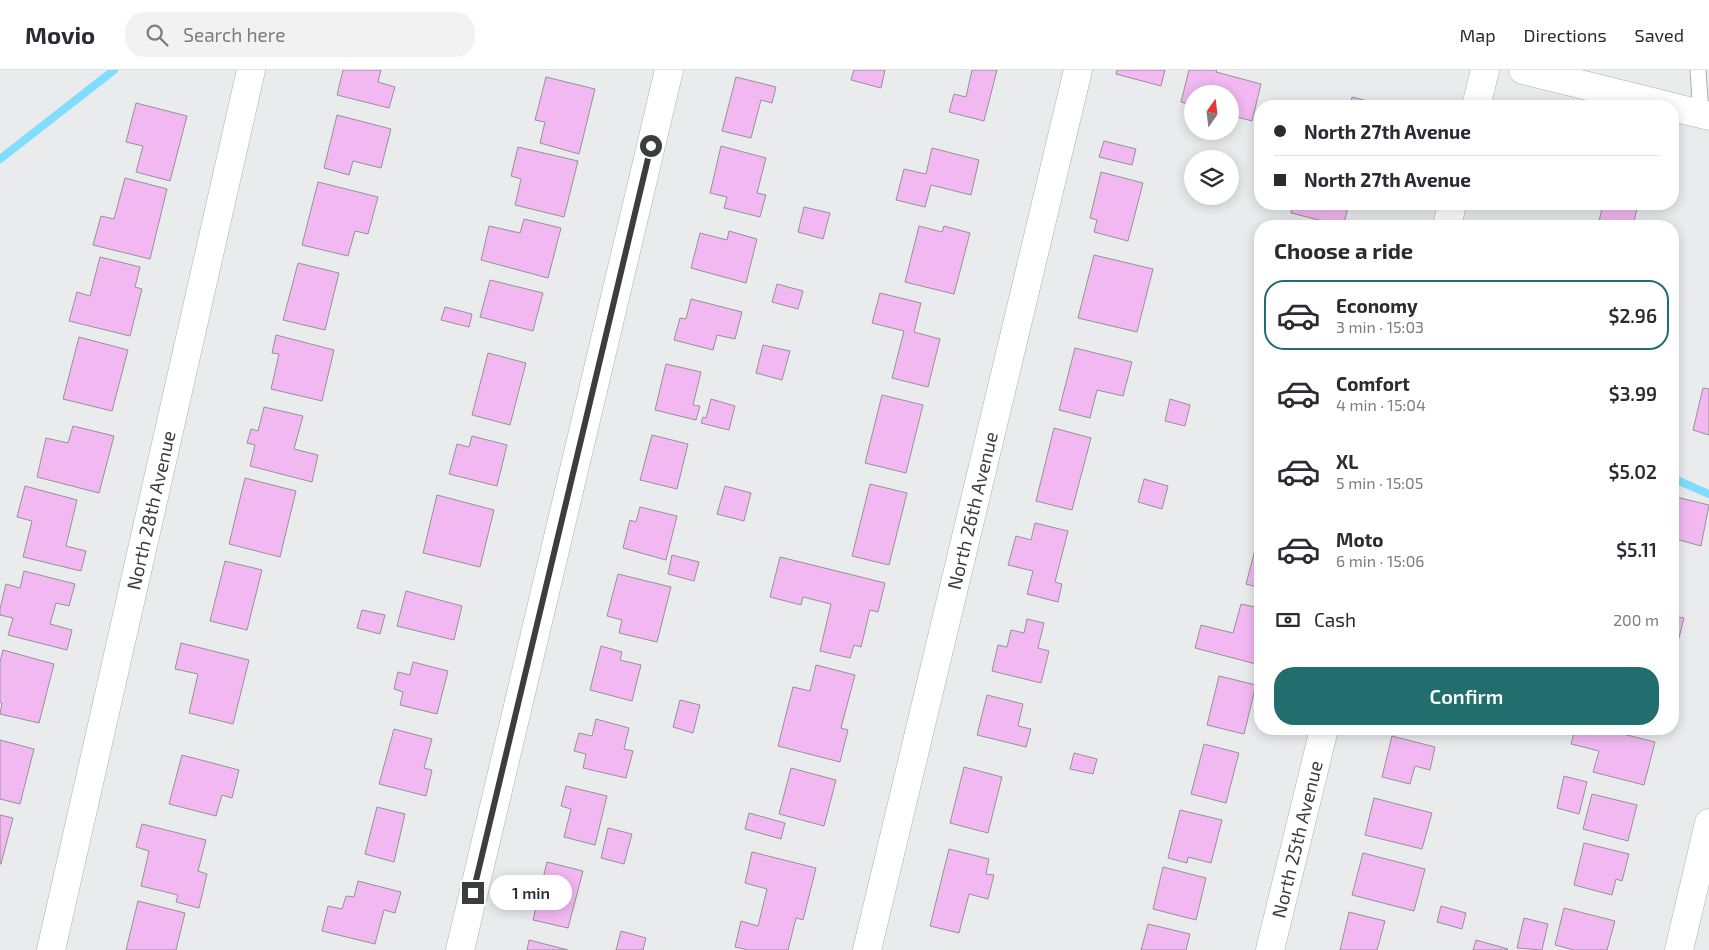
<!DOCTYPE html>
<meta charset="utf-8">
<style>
:root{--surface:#fff;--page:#f2f2f3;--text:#2b2b33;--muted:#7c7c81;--line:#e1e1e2;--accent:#226e6e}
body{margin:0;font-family:"Exo 2",sans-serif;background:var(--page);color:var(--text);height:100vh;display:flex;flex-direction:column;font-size:19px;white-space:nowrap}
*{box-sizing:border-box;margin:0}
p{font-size:16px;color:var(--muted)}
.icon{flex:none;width:28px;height:28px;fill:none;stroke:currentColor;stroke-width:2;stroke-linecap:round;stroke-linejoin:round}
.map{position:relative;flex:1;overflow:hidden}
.sheet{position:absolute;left:1254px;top:150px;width:425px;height:515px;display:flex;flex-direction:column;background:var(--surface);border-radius:20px;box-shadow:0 2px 12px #0003}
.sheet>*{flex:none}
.hud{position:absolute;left:1254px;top:30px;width:425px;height:110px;border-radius:20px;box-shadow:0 2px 12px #0003;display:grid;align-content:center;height:110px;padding:0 20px;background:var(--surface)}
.needle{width:32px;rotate:14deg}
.fabs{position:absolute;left:1184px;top:15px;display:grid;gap:10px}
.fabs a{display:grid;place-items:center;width:55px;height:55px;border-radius:50%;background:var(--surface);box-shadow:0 2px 12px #0003;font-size:25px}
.end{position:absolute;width:22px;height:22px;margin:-11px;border:6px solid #3c3d3e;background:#fff;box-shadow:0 0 0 2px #fff}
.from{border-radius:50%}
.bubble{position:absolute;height:35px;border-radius:18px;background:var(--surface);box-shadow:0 2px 12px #0003;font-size:16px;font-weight:600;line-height:35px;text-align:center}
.hud b{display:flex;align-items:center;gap:18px;height:48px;font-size:19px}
.hud b+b{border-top:1px solid var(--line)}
.hud i{width:12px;height:12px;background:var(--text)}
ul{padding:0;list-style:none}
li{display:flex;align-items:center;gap:15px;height:70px;margin:0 10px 8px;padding:0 10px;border:2px solid transparent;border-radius:20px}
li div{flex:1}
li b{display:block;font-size:19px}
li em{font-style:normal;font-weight:600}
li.on{border-color:var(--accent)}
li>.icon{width:45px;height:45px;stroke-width:1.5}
h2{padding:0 20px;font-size:22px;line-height:60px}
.pay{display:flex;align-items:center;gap:12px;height:55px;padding:0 20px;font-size:19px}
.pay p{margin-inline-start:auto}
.primary-button{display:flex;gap:10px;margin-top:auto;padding:10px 20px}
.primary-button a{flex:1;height:58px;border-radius:20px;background:var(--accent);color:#fff;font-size:20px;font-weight:600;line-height:58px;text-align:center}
header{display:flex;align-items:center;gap:30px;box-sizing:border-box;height:70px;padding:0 25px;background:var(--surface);border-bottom:1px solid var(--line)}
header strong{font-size:24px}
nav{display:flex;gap:28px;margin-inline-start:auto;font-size:18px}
.search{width:350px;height:45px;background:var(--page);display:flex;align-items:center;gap:12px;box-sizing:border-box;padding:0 18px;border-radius:20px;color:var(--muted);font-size:19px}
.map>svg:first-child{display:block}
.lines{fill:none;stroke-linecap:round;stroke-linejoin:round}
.stream{stroke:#81ddfd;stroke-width:8}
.building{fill:#f1b8f1;stroke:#959395}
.lane-casing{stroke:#acaeb1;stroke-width:17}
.street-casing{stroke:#acaeb1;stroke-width:29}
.secondary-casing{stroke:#acaeb1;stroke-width:29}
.lane{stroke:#fff;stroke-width:15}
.street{stroke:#fff;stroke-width:28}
.secondary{stroke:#fff;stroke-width:28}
.route{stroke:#3c3d3e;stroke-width:6}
.labels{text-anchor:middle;stroke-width:4;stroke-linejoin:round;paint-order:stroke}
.street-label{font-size:19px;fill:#3c3d3e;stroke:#fff}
</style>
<header>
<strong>Movio</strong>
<div class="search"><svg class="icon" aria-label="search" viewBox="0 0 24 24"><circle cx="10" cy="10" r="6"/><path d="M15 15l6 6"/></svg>Search here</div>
<nav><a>Map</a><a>Directions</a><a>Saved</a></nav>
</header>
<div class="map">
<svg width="1709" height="880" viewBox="0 0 1709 880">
<rect width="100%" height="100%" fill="#e9ebed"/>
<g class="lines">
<!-- stream -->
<g class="stream">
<polyline points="0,89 114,0"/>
<polyline points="1672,408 1709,424"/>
</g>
</g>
<!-- building -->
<g class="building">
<polygon points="343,0 381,0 378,12 395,17 389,38 337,25"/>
<polygon points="854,0 885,0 881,18 851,10"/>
<polygon points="972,0 997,0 984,51 949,42 954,24 966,27"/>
<polygon points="1117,0 1165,0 1161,16 1116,4"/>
<polygon points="1189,0 1217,0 1216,2 1261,14 1252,51 1230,45 1230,24 1192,24 1192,35 1181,32"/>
<polygon points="546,7 595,19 579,84 540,73 545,52 535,50"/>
<polygon points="736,7 776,17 772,33 761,30 751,68 722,61"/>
<polygon points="1352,27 1387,36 1350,36"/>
<polygon points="136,33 187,46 170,111 136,102 143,76 126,72"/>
<polygon points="337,45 391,59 381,98 353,91 349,105 324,98"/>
<polygon points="1104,71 1136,79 1132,95 1099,87"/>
<polygon points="721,76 766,88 757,123 766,125 760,147 724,138 727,127 710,123"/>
<polygon points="518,77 578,91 564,147 515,135 521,109 511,106"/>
<polygon points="932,78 979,90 971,125 931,115 925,137 896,130 904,99 926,104"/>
<polygon points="1101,102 1143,113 1128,171 1094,162 1097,150 1090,148"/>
<polygon points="125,108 167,119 150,189 93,175 101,146 114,149"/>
<polygon points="318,112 378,127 368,164 355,161 348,186 302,175"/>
<polygon points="1293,134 1349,134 1343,156 1291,143"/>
<polygon points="1603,134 1638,134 1633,156 1598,156"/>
<polygon points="804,137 830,143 823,169 798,162"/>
<polygon points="524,149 561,158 548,208 481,190 489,156 520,163"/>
<polygon points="919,156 942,162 944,156 970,163 954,224 905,212"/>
<polygon points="729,161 757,169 746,213 691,198 700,163 727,170"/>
<polygon points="1094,185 1153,199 1137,262 1078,248"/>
<polygon points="100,187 140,197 135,217 142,219 130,266 69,251 77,222 90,226"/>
<polygon points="298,193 339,203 325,260 283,250"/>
<polygon points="490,210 543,223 533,261 480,247"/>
<polygon points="777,214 803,221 798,239 772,232"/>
<polygon points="880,223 921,233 914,262 940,269 928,317 892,308 904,261 872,253"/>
<polygon points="691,229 742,242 735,269 717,265 713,280 674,270 680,248 686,249"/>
<polygon points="445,237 472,244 469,257 441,250"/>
<polygon points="276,265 334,280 322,331 271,319 279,284 272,283"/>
<polygon points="79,267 128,280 112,341 63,329"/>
<polygon points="763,275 790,281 782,310 756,303"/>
<polygon points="1075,278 1132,292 1123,326 1097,320 1090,348 1059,340"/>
<polygon points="488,283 526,293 510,355 472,345"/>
<polygon points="666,294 701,302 693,335 700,336 696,350 655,340"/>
<polygon points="1703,318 1709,319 1709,365 1693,360"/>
<polygon points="882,325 923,335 906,403 865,393"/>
<polygon points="711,329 735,336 729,360 701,353 703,347 706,348"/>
<polygon points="1170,329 1190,335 1185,356 1165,351"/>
<polygon points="264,337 303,346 294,379 318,385 312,412 250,396 255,375 247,373 251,359 258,361"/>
<polygon points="73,356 114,366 99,423 37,407 46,368 68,373"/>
<polygon points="1054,358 1091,368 1072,440 1036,431"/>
<polygon points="652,365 688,374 677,419 640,410"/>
<polygon points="472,366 507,375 497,416 449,404 457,374 469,377"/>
<polygon points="245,408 296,421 280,487 229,474"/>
<polygon points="1144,409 1168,416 1162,439 1138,432"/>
<polygon points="870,414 907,423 889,495 852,486"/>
<polygon points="25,416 77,430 66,476 86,481 81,501 23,487 32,451 17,447"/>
<polygon points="725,416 751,423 744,451 717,444"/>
<polygon points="437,425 494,440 480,497 423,483"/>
<polygon points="1672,426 1709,435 1701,476 1672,468"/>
<polygon points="640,437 677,446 666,490 623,478 630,450 636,452"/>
<polygon points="1035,453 1068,461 1055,512 1062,514 1058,532 1027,524 1033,501 1008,495 1016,466 1031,470"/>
<polygon points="1260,461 1260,518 1246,514"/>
<polygon points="672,485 699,492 694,511 668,504"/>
<polygon points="780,487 885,513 878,542 870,540 861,577 854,575 850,588 820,581 831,534 803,527 801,535 770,527"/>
<polygon points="225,491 262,500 247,560 210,551"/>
<polygon points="24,501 75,514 69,536 56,533 50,554 72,560 67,580 8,565 13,548 0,545 0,539 6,514 20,518"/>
<polygon points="618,504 671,517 657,572 619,563 622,550 607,546"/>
<polygon points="406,521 462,536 454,570 397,556"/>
<polygon points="1241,534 1260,538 1260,595 1195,578 1201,555 1233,563"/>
<polygon points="362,540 385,545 380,564 357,558"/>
<polygon points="1672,546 1684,548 1672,595"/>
<polygon points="1027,549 1044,553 1038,578 1049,581 1041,613 992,601 998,575 1007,577 1011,560 1024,563"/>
<polygon points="181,573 249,590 233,654 189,643 198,604 175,599"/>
<polygon points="601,576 622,582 620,590 641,595 632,631 590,620"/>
<polygon points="3,580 54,594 39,653 0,644 2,633 0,632 0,592"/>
<polygon points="413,592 448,601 437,644 400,635 403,622 394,619 398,602 410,605"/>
<polygon points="816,595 855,605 841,658 848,660 840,692 778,676 793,617 810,621"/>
<polygon points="1219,606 1256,615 1244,664 1207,655"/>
<polygon points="987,625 1023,634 1018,656 1031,659 1026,677 977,665"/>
<polygon points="680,630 700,635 693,663 673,657"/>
<polygon points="596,649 629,658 624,679 633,681 626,708 583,698 586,684 574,681 579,663 592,666"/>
<polygon points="394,659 432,669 424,698 432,700 426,726 379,714"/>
<polygon points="1575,659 1603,659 1655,672 1644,715 1593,702 1599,681 1571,674"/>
<polygon points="1392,666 1435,677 1430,700 1415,696 1410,714 1382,707"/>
<polygon points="0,670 34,679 20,734 0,729"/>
<polygon points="1204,674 1239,683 1226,733 1191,724"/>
<polygon points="1074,683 1097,689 1093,704 1070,699"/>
<polygon points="182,685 239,700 232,728 222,725 216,746 169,734"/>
<polygon points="964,697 1002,707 988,763 950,753"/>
<polygon points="791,698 836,710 824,756 779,744"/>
<polygon points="1564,706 1587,712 1579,744 1557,738"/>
<polygon points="566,716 607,726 595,775 564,767 571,739 561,736"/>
<polygon points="1592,724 1637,735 1628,771 1583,759"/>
<polygon points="1374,728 1432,743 1422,779 1365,765"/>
<polygon points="377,737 405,744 394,792 365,784"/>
<polygon points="1180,740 1222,750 1211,793 1188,787 1187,793 1168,788"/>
<polygon points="749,743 785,753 781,769 745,759"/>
<polygon points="0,745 13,748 1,794 0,794"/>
<polygon points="142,754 206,770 198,801 207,804 199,838 176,832 178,825 141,816 149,781 136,777"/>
<polygon points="608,758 632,764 624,794 601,788"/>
<polygon points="1584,773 1629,784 1622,811 1616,809 1612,825 1574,815"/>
<polygon points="949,779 989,789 986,804 994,805 988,829 969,824 959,863 930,856"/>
<polygon points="752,782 816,798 803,850 796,848 788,880 748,880 735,877 741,851 758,856 767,819 745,813"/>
<polygon points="1363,783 1425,799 1414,841 1352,825"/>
<polygon points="547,792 583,801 568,858 533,850"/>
<polygon points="1163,797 1206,808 1196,850 1153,839"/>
<polygon points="358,811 401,822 395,843 384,840 375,874 322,861 328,836 342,839 346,826 354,827"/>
<polygon points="138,831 185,843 176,880 126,880"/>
<polygon points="1441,836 1466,843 1462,859 1437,852"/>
<polygon points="1564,838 1615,851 1607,880 1574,880 1555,875"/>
<polygon points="1349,842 1385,851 1377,880 1340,880"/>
<polygon points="1524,848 1548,854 1542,880 1517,878"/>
<polygon points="1148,854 1190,864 1186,880 1141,880"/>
<polygon points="621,861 646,868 643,880 616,880"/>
<polygon points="529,870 568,880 527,880"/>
<polygon points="1476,870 1508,879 1507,880 1473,880"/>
</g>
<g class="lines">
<defs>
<polyline id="lane" points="1698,0 1701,44"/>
<g id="street">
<polyline points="1476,36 1485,0"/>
<polyline points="1447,156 1452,134"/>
<path id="s1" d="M 51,880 L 251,0"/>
<polyline points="460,880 669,0"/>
<path id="s2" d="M 867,880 L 1078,0"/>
<path id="s3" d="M 1270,880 L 1324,659"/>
<polyline points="1679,880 1709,753"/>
</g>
<g id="secondary">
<polyline points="1523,0 1669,36"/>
<polyline points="1672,37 1709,46"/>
</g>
</defs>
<!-- lane casing -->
<use href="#lane" class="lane-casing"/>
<!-- street casing -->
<use href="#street" class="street-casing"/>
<!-- secondary casing -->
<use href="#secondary" class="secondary-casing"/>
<!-- lane -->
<use href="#lane" class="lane"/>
<!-- street -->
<use href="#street" class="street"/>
<!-- secondary -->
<use href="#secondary" class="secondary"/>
</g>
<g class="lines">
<!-- route -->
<polyline class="route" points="473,823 651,76"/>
</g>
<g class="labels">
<!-- street labels -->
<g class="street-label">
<text dy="7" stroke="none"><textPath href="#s1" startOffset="451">North 28th Avenue</textPath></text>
<text dy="7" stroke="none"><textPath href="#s2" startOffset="452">North 26th Avenue</textPath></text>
<text dy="7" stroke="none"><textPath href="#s3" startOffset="114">North 25th Avenue</textPath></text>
</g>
</g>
</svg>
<div class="fabs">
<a><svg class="needle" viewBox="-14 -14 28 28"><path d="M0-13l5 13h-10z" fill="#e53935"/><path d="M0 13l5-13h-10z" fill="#7c7c81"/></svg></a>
<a><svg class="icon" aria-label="layers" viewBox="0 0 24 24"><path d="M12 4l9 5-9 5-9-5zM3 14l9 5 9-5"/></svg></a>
</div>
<i class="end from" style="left:651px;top:76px"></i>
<i class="end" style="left:473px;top:823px"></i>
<div class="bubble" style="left:490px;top:805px;width:82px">1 min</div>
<div class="hud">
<b><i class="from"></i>North 27th Avenue</b>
<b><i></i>North 27th Avenue</b>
</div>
<section class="sheet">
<h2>Choose a ride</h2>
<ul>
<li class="on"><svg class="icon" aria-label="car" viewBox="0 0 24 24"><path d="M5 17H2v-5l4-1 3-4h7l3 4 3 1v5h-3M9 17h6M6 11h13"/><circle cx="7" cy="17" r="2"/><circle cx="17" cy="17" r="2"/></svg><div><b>Economy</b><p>3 min · 15:03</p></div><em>$2.96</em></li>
<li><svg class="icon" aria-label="car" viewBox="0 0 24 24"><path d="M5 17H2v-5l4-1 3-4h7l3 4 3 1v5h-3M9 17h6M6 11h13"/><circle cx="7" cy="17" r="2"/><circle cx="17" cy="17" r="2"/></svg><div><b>Comfort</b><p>4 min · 15:04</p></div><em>$3.99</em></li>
<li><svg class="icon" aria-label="car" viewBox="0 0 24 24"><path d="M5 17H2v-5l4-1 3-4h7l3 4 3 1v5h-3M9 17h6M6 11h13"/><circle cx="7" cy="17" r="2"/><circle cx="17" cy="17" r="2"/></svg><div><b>XL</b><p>5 min · 15:05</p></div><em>$5.02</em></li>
<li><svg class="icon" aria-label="car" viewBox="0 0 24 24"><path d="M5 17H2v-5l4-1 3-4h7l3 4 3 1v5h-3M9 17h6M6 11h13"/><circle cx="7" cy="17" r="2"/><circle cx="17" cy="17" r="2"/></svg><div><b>Moto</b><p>6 min · 15:06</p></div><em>$5.11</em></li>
</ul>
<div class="pay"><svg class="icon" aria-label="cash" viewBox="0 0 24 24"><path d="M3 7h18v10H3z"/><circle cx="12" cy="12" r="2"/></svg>Cash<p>200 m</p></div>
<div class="primary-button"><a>Confirm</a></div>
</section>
</div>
